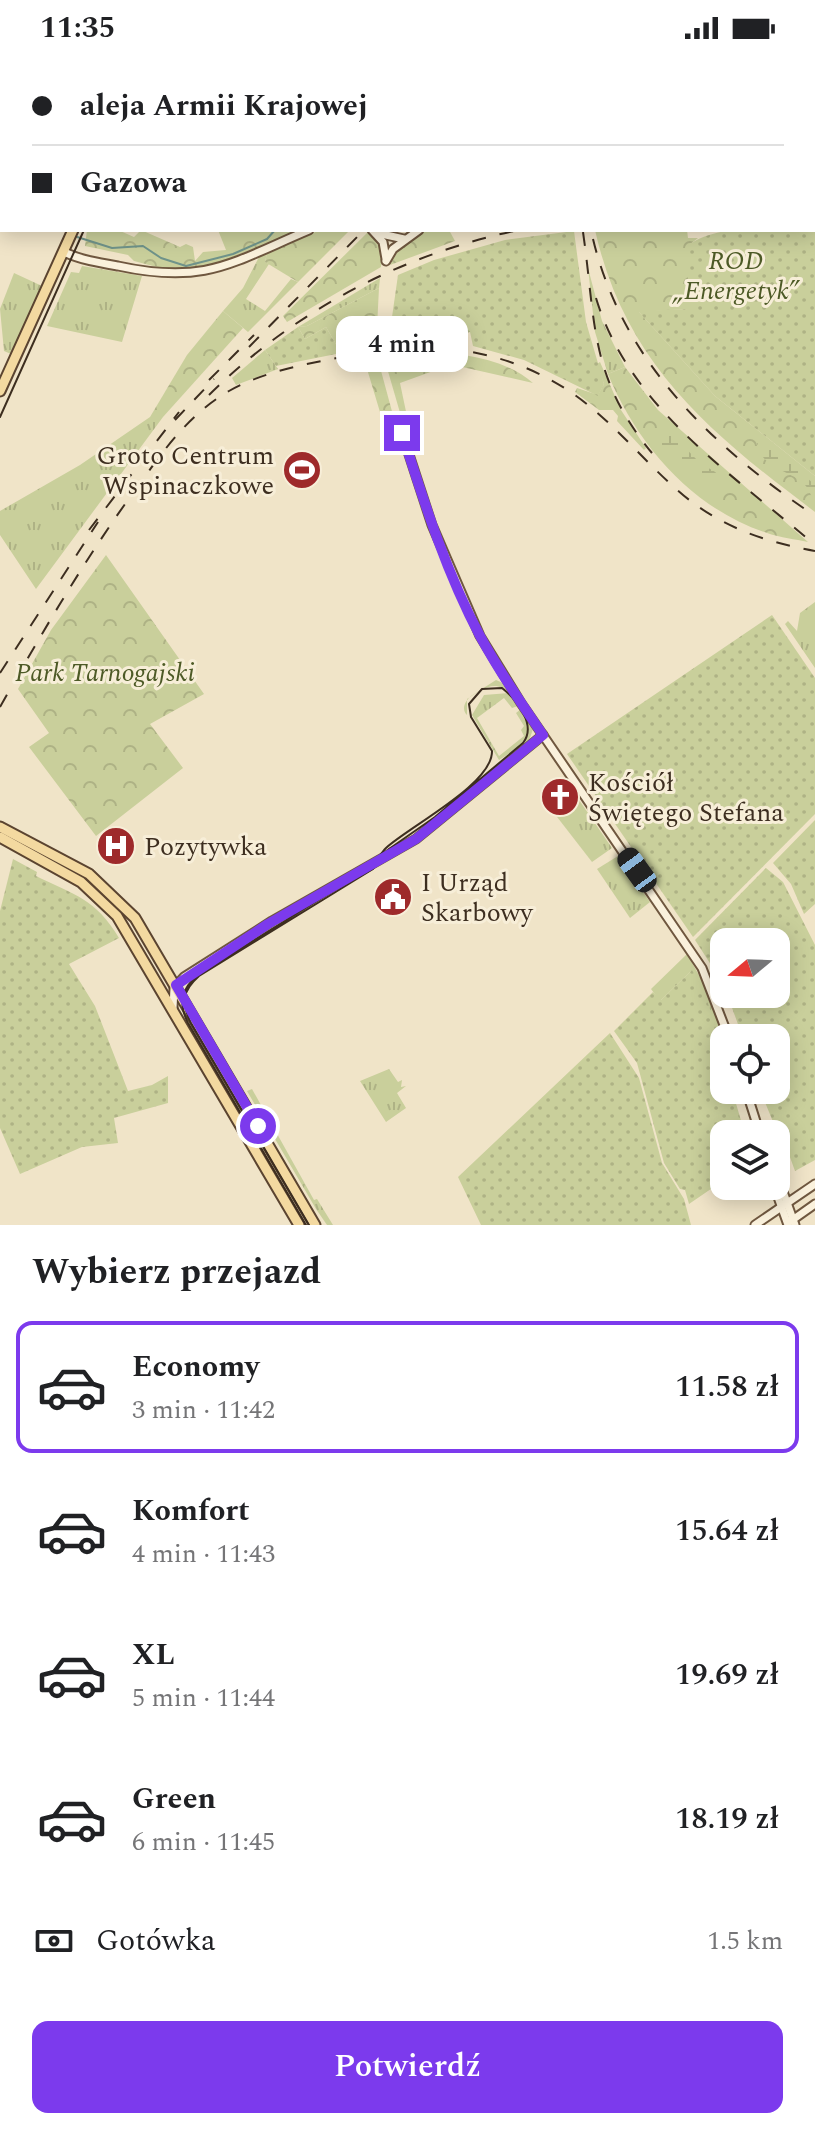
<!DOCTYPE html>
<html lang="pl">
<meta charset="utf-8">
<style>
:root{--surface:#fff;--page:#f6f6f6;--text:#202124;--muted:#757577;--line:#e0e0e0;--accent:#7c3aed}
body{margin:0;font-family:Spectral,serif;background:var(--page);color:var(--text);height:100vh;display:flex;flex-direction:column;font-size:30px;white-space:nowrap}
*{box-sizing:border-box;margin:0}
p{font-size:26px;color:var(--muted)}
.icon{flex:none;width:44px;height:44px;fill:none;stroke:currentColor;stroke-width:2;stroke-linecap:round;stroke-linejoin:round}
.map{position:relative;height:1169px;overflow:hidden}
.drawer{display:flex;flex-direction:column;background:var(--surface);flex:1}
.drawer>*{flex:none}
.hud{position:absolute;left:0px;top:0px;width:816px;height:176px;box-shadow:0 4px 20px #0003;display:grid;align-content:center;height:176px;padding:0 32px;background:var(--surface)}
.needle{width:52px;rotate:251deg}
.buttons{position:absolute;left:710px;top:872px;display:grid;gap:16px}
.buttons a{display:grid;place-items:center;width:80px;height:80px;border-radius:16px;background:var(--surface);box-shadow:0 4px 20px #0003;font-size:40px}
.end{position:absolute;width:36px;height:36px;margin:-18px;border:10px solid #7c3aed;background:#fff;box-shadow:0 0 0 4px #fff}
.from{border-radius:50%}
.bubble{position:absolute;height:56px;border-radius:16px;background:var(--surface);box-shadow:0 4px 20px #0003;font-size:26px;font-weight:600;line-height:56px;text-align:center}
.car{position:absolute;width:24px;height:48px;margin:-24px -12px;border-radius:10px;box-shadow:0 0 6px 2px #0007;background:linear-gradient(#222 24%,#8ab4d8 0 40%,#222 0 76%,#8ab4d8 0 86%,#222 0)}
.hud b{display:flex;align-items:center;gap:28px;height:76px;font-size:30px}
.hud b+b{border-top:2px solid var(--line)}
.hud i{width:20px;height:20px;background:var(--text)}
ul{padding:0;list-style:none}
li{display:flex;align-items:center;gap:24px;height:132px;margin:0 16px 12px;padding:0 16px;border:4px solid transparent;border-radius:16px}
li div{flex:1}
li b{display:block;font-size:30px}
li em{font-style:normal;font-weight:600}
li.on{border-color:var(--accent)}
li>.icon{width:72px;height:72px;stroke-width:1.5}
h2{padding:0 32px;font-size:36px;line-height:96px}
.pay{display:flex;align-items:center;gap:20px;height:88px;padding:0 32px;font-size:30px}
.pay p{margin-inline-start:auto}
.cta{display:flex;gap:16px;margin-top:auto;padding:16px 32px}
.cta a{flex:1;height:92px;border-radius:16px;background:var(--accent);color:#fff;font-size:32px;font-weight:600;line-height:92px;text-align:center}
.status{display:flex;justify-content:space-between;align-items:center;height:56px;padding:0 40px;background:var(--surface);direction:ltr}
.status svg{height:22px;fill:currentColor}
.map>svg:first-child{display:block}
.grass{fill:url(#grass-tufts)}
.forest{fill:url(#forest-crowns)}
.wetland{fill:url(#wetland-marsh)}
.garden{fill:url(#garden-dots)}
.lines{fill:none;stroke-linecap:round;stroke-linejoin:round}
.stream{stroke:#6f938a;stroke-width:2}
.secondary-casing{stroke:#6f573f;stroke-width:11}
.primary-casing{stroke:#5b4430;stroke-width:13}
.secondary{stroke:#faf1dc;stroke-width:7}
.primary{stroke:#f3d9a0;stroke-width:9}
.tram{stroke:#3d2e20;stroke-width:2}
.rail{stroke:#3d2e20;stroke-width:2;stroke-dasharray:14 14;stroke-linecap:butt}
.route{stroke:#7c3aed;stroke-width:10}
.labels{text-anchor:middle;stroke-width:6;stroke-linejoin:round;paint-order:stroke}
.park-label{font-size:26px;font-style:italic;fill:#4d5a26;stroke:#f7eed8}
.poi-label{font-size:26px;fill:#3d2e20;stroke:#f7eed8;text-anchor:start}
</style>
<div class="status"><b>11:35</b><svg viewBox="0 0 49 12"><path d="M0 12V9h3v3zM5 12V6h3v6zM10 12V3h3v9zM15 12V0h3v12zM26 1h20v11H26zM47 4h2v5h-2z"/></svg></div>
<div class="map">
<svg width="815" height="1169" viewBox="0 0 815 1169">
<defs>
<pattern id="grass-tufts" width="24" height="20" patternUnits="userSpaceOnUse" patternTransform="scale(2)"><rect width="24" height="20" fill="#c9cf9b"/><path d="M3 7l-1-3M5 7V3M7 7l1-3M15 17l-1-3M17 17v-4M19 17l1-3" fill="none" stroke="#aeb285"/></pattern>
<pattern id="forest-crowns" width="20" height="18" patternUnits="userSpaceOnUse" patternTransform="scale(2)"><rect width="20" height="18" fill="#c9cf9b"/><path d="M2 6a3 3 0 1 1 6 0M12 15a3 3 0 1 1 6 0" fill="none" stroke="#aeb285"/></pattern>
<pattern id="wetland-marsh" width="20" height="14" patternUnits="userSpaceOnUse" patternTransform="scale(2)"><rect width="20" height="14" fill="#c9cf9b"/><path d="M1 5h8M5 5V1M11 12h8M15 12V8" fill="none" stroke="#aeb285"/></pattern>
<pattern id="garden-dots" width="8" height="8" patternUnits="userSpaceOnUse" patternTransform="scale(2)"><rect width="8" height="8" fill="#c9cf9b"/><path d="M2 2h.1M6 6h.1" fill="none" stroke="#aeb285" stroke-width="1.8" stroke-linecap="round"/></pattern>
</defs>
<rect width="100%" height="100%" fill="#f0e4c8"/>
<!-- grass -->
<g class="grass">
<polygon points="267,197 265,206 269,208 246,243 265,255 291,223 298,226 248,276 223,255 243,232 260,199"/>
<polygon points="82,210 142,220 122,286 47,270 71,216 79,217"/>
<polygon points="588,212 602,265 625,311 608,318 595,276"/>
<polygon points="14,217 42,230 11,298 4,295 0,253"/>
<polygon points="380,222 379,232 307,270 298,271"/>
<polygon points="265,294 278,313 236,329 232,322"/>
<polygon points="150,361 163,361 36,533 0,479 0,455 80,409"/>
<polygon points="815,546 815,612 785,568 788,565 797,575 800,557"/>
<path d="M 496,624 L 503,627 L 518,650 L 512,652 L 504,642 L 477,662 L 499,700 L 524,680 L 521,674 L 524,670 L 516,657 L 521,653 L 533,673 L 529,685 L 499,704 L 472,659 L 484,639 L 509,637 C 495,622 481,634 467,643 L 467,659 C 461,653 465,645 471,640 Z"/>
<polygon points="577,741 612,792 592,806 554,757"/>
<polygon points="618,800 650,846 630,862 597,813"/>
<path d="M 687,898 C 706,930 724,967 724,1005 L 691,915 L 660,945 L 651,933 Z"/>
<polygon points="389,1013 398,1026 402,1024 401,1031 406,1030 397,1037 406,1052 386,1066 360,1025"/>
<polygon points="252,1033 314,1144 317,1143 333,1169 327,1169 316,1153 247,1035"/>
</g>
<!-- forest -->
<g class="forest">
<polygon points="87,174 118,174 134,181 141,174 180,191 186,188 193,191 195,205 203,196 226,194 218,174 299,174 216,208 172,215 134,205 128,199 85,190"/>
<polygon points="320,174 350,174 298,226 265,206 267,197"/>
<polygon points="426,174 449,174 455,185 390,209 398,195"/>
<path d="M 595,174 L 687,174 L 688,182 L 698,182 L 688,190 L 688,253 L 639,256 L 715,340 L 815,420 L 815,456 C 710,377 625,308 595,174 Z"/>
<polygon points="368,176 382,194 381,211 287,266 283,260"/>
<polygon points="379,232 376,291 341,297 326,271 305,283 298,271 307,270"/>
<polygon points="223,255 243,272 163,361 150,361 187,299"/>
<path d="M 421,296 C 457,296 505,302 533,327 L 458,310 L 457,314 L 436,314 L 400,327 L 408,365 L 403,367 L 385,305 Z"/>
<polygon points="377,300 400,385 391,388 390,375 386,376 364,303"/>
<polygon points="600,306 621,354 646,392 644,394 617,365 618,360 613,354 599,354 575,336 577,332 598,339 604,328 597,308"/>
<path d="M 625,311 L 658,354 L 808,486 C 795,483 781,482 767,477 C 693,453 637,389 608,318 Z"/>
<polygon points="106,499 204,638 150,668 183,712 96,780 29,691 49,677 18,633 51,574"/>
</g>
<!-- wetland -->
<g class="wetland">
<path d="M 663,372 C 678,382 686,393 698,405 C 706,412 714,413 720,421 L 717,436 L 713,437 L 685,416 L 651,380 Z"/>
<path d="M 757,385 L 772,391 L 815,429 L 815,447 C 812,442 809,433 805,429 C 790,413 759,413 757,385 Z"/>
</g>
<!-- garden -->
<g class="garden">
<path d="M 815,144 L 815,420 L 715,340 L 638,255 L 688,253 L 688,189 C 722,166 773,174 814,174 Z"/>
<polygon points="574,175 586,266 604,328 598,340 524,304 473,290 470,276 446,284 391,268 398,219 434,204 505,184"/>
<polygon points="298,271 305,283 326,271 341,297 276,310 265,294"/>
<polygon points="772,559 815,622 815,758 693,881 567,698"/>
<polygon points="815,764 815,848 804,858 791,828 773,807"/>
<path d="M 13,803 L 37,816 L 36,820 C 75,839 96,843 119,882 L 69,908 L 95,950 L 128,1035 L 152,1029 L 168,1020 L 168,1047 L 114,1062 L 118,1087 L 82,1091 L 20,1118 L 0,1072 L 0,855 Z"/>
<polygon points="766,812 783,826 815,889 815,1104 795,1115 779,1071 776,1073 760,1034 776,1034 776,982 743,982 727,938 776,938 776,886 724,886 724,929 695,884"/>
<path d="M 692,914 C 713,949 724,994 724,1034 L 732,1034 L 745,1078 L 724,1078 L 724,1124 L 689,1148 L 685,1134 L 680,1133 L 664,1107 L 637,1007 L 614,975 L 653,936 L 661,944 Z"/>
<polygon points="610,977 639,1022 662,1107 684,1143 691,1169 481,1169 458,1121"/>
</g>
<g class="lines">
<!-- stream -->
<g class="stream">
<polyline points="0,163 2,162"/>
<polyline points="74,180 112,192 143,190 161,202 186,210 233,198 267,183 275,174"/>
</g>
<defs>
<g id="secondary">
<polyline points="635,2 637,0"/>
<polyline points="372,174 383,186 386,203"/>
<polyline points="377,177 404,183"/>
<path d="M 64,196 C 81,204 100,207 118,210 C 205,229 231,207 309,174"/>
<polyline points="386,205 393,193 419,174"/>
<polyline points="402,377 432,469 480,580 521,647 702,912 729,982"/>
<polyline points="173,952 174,932 184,921 272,865 416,783 543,679"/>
<polyline points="746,1034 760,1078"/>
<polyline points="776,1116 795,1169"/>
<polyline points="774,1130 788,1169"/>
<polyline points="791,1165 815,1148"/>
<polyline points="755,1169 815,1128"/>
</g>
<g id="primary">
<polyline points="155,2 156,0"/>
<polyline points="0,335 73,174"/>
<polyline points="0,771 89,818 135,862 315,1169"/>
<polyline points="0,781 81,826 117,860 299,1169"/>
</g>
</defs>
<!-- secondary casing -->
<use href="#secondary" class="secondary-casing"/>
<!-- primary casing -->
<use href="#primary" class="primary-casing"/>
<!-- secondary -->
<use href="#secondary" class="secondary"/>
<!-- primary -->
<use href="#primary" class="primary"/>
<!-- tram -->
<g class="tram">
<polyline points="160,2 161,0"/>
<polyline points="0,361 84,174"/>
<path d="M 306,1169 L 188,967 C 178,947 181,933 198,919 L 370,812 C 377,806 380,798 386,792 C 410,770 493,728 492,695 L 471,661 L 469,648 L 482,633 L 502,632 C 517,644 537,669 523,687 L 435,761 L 389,793 L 373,813 L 199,920 C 182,935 181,947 191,967 L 309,1169"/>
</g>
<!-- rail -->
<g class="rail">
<polyline points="529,2 531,0"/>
<polyline points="584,2 587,0"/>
<polyline points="814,130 815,130"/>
<path d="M 583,176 C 596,266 589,321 652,397"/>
<path d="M 593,183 C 623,307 713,391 815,460"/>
<path d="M 596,242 C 629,351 732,418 815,489"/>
<polyline points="249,291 364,174"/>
<polyline points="209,324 254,279"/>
<path d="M 209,339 C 294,255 402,198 519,174"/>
<polyline points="175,364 214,323"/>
<polyline points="89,474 179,356"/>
<polyline points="0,617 98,466"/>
<path d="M 0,651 C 43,575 86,501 138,430 C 164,394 189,358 229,335 C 268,313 314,307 357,298 C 429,283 504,293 566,333 C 608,360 638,399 674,431 C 715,469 761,485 815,495"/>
</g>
</g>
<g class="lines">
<!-- route -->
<path class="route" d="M 258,1070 L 176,929 L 268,868 L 416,783 L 543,679 C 521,647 499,615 480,580 C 446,516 424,446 402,377"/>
</g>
<!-- icons -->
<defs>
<symbol id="stadium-disc" viewBox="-11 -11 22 22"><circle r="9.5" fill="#9e2a2b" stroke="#f7eed8"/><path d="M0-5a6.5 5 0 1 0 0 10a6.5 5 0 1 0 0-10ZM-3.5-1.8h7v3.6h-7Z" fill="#fff"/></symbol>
<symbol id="church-disc" viewBox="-11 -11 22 22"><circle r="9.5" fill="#9e2a2b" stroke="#f7eed8"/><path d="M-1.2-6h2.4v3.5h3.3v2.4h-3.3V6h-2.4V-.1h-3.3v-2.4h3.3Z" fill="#fff"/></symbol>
<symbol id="hospital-disc" viewBox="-11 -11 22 22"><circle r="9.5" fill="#9e2a2b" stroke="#f7eed8"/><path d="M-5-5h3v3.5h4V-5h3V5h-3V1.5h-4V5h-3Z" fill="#fff"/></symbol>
<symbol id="civic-disc" viewBox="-11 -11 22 22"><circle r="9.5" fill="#9e2a2b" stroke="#f7eed8"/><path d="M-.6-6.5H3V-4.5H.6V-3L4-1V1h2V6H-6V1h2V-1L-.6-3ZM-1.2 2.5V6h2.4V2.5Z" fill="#fff"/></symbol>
</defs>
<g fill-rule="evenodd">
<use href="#stadium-disc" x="280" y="392" width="44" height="44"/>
<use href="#church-disc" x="538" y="719" width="44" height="44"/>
<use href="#hospital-disc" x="94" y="768" width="44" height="44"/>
<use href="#civic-disc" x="371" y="819" width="44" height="44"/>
</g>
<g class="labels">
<!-- park labels -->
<g class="park-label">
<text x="736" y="213">ROD<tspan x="736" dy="30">„Energetyk”</tspan></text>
<text x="105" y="625">Park Tarnogajski</text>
</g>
<!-- poi labels -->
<g class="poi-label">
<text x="274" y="408" text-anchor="end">Groto Centrum<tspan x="274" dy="30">Wspinaczkowe</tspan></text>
<text x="588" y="735">Kościół<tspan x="588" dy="30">Świętego Stefana</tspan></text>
<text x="144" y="799">Pozytywka</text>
<text x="421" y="835">I Urząd<tspan x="421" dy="30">Skarbowy</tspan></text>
</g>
</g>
</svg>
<div class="buttons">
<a><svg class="needle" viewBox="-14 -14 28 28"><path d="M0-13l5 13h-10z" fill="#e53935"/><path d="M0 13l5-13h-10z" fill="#757577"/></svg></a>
<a><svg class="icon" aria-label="locate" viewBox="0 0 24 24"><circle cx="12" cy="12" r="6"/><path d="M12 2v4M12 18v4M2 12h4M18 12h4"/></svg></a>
<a><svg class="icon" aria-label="layers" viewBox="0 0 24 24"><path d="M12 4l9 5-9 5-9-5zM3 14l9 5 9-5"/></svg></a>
</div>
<i class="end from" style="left:258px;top:1070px"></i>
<i class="end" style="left:402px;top:377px"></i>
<div class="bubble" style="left:336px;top:260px;width:132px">4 min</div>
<i class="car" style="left:637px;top:814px;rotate:324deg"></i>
<div class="hud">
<b><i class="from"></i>aleja Armii Krajowej</b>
<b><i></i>Gazowa</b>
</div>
</div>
<section class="drawer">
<h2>Wybierz przejazd</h2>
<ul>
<li class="on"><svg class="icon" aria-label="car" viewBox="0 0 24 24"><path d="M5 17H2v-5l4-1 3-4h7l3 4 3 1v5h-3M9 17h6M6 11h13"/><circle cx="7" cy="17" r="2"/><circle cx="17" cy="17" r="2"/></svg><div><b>Economy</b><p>3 min · 11:42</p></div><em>11.58 zł</em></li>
<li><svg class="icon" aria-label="car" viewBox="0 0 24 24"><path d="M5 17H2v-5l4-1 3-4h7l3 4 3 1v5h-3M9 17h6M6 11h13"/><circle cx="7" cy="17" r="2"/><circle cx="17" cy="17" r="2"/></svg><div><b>Komfort</b><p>4 min · 11:43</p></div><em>15.64 zł</em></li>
<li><svg class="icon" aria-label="car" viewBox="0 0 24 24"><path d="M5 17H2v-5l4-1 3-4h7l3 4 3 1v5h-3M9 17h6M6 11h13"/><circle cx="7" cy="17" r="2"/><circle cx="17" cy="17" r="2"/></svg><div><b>XL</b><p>5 min · 11:44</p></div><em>19.69 zł</em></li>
<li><svg class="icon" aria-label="car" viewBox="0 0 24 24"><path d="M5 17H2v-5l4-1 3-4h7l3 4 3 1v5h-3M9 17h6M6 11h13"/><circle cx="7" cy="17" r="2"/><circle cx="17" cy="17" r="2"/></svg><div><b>Green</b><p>6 min · 11:45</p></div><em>18.19 zł</em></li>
</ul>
<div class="pay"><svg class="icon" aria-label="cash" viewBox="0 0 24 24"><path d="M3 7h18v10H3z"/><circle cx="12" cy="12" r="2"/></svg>Gotówka<p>1.5 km</p></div>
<div class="cta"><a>Potwierdź</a></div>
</section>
